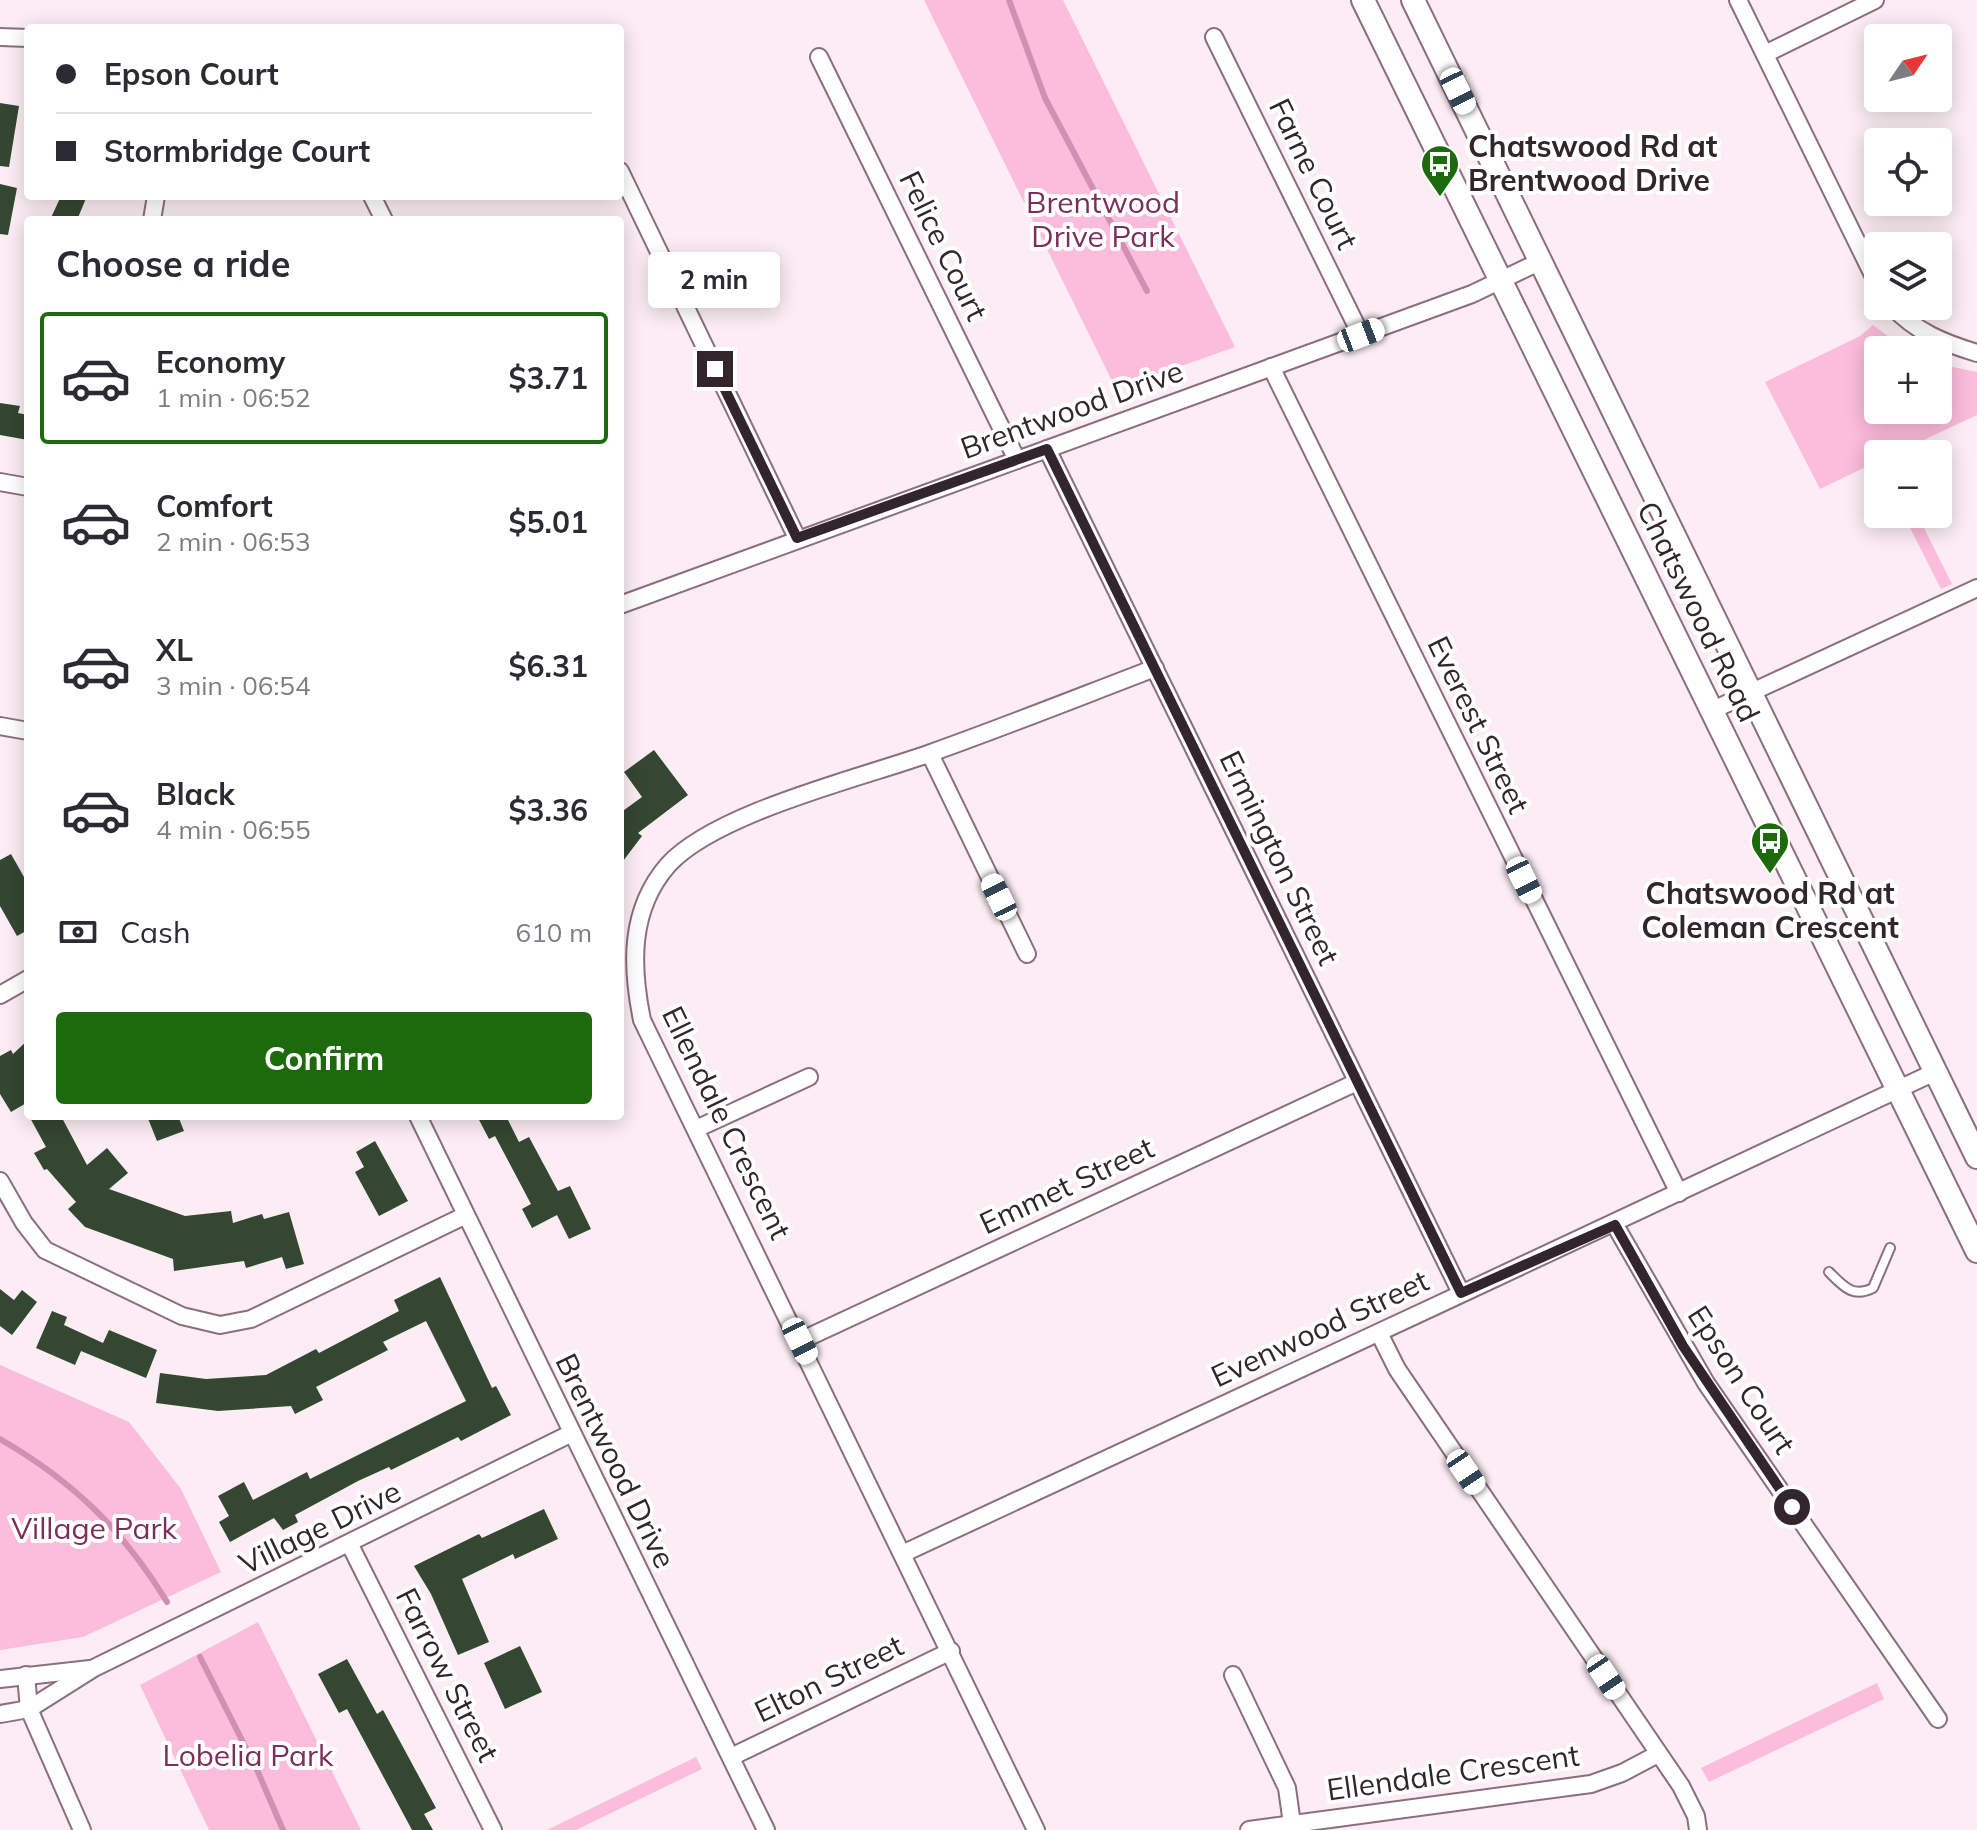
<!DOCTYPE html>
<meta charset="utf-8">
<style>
:root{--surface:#fff;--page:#f2f2f3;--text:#2b2b33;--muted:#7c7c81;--line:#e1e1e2;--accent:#1c6a0b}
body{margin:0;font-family:Mulish,sans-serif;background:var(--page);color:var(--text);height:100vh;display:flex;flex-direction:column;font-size:30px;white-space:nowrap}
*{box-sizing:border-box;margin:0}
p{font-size:26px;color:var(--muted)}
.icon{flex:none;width:44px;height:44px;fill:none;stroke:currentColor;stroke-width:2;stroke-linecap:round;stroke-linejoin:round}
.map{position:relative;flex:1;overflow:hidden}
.drawer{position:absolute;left:24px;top:216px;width:600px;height:904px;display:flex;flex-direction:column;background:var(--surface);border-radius:8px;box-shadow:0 4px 20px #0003}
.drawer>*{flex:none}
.top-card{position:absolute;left:24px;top:24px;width:600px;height:176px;border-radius:8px;box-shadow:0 4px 20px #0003;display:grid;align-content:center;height:176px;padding:0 32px;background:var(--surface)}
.needle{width:52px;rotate:55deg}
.tools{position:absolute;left:1864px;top:24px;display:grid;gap:16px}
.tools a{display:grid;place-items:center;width:88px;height:88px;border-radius:8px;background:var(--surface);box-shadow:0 4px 20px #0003;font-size:40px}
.end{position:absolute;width:36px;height:36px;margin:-18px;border:10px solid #32262c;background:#fff;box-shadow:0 0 0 4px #fff}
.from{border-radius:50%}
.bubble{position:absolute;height:56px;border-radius:8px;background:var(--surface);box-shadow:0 4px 20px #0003;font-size:26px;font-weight:700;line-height:56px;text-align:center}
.car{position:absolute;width:24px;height:48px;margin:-24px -12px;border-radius:10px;box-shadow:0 0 6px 2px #0007;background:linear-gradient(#fff 24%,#345 0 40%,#fff 0 76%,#345 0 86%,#fff 0)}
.top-card b{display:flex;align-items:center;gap:28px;height:76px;font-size:30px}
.top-card b+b{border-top:2px solid var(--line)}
.top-card i{width:20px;height:20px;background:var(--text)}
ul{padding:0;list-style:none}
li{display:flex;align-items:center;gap:24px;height:132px;margin:0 16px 12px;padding:0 16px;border:4px solid transparent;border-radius:8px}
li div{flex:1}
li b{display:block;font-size:30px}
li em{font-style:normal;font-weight:700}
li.on{border-color:var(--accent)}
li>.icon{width:72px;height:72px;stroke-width:1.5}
h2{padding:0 32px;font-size:36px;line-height:96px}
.pay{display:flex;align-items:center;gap:20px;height:88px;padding:0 32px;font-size:30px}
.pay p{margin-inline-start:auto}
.cta{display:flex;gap:16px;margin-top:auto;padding:16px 32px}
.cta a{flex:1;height:92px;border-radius:8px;background:var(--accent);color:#fff;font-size:32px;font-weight:700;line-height:92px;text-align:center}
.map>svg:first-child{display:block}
.green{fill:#fcbcdc}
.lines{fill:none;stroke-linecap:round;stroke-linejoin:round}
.stream{stroke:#d190b1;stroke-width:6}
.building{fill:#344731}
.lane-casing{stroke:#8c6e7d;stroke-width:12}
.street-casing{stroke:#8c6e7d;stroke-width:20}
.secondary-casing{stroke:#8c6e7d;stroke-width:26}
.lane{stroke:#fff;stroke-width:8}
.street{stroke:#fff;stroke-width:16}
.secondary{stroke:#fff;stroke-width:22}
.route{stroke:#32262c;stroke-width:10}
.labels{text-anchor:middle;stroke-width:8;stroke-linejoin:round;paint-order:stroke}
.poi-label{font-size:30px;font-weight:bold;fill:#32262c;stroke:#fff;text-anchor:start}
.street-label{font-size:30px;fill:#32262c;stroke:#fff}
.park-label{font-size:30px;fill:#7c2e5b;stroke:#fff}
</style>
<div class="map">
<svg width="1977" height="1830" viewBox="0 0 1977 1830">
<rect width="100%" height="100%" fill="#fbedf3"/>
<!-- green -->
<g class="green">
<polygon points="924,0 1063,0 1235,347 1116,389"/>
<polygon points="1873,325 1907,350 1878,350 1878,410 1938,410 1938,364 1977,372 1977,415 1894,454 1878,454 1878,466 1876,462 1820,489 1765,382 1860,336"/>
<polygon points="1903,514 1917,514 1952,584 1941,589"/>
<polygon points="0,1365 129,1422 181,1489 221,1572 83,1637 0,1650"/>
<polygon points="258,1622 361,1830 209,1830 140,1685"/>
<polygon points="1877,1683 1884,1699 1709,1782 1701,1768"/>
<polygon points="696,1757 702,1769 576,1830 547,1830"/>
</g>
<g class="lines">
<!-- stream -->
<g class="stream">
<polyline points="1009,0 1045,98 1147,291"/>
<path d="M 0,1439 C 73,1481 123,1530 167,1602"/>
<polyline points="200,1657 258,1772 283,1830"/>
</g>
</g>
<!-- building -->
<g class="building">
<polygon points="0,103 19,106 9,167 0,166"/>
<polygon points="0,184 17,188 8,235 0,234"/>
<polygon points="61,196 87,196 77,220 50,220"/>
<polygon points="0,403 20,406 18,413 28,415 28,440 0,435"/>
<polygon points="654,750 688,795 638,833 642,836 620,865 620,813 642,797 624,772"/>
<polygon points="11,854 28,884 28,930 17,936 0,906 0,860"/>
<polygon points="28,1040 28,1102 11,1112 0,1094 0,1056 11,1050 13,1054"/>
<polygon points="29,1116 61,1116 87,1165 107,1148 128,1173 109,1189 185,1216 231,1211 233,1223 262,1214 264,1219 289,1212 304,1264 286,1269 282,1257 246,1268 244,1261 174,1271 173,1259 85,1227 68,1209 76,1202 47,1169 44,1170 34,1153 46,1147"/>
<polygon points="147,1116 178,1116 184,1131 157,1141"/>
<polygon points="477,1116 506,1116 519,1142 529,1137 558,1191 570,1186 591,1229 569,1239 557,1215 532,1228 522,1209 531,1204 495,1136 489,1139"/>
<polygon points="375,1141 408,1201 379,1216 355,1172 364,1167 356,1152"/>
<polygon points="440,1277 492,1388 496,1386 511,1415 461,1441 458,1437 391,1470 389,1467 358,1481 295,1515 298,1522 283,1530 274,1518 230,1542 219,1522 229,1516 218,1496 244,1482 253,1500 307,1472 310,1479 466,1401 426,1321 383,1342 388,1350 316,1387 323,1400 295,1414 291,1406 218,1411 156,1403 160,1373 206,1379 266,1375 316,1349 319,1353 399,1311 394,1300"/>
<polygon points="0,1289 14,1300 22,1290 37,1302 12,1335 0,1326"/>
<polygon points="52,1311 67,1317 64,1325 103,1343 109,1330 157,1350 146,1378 81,1351 75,1365 36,1348"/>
<polygon points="544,1509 558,1539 515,1559 513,1554 462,1579 489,1642 458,1655 431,1594 414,1566 479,1534 482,1538"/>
<polygon points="520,1646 542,1692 505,1709 484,1663"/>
<polygon points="347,1659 377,1714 383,1710 436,1808 424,1814 433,1830 412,1830 347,1709 339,1713 318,1674"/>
</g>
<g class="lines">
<defs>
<path id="lane" d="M 1829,1272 C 1844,1287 1853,1298 1873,1288 L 1890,1248"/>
<g id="street">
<polyline points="1738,0 1878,285"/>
<polyline points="0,37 28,38"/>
<polyline points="1214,37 1361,335"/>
<polyline points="1765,54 1875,0"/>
<polyline points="819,57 1017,460"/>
<polyline points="620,171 797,538"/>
<polyline points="372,196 384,220"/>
<polyline points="152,220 156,196"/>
<path d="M 1892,306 C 1916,332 1944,343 1977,353"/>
<polyline points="1271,367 1679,1193"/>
<polyline points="1047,449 1461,1293"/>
<polyline points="0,482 28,487"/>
<polyline points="620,605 1472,294 1541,261"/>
<polyline points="1713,710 1977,588"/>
<polyline points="0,726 28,731"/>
<polyline points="930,754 1027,954"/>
<polyline points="0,995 28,979"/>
<polyline points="418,1116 766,1830"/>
<polyline points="696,1129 809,1077"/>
<polyline points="0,1181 24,1223 45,1250 182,1316 220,1325 251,1319 464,1216"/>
<polyline points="1615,1225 1706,1383 1938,1719"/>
<polyline points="1379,1333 1397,1369 1681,1786 1696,1816 1698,1830"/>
<polyline points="800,1341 1357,1082"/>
<polyline points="350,1545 493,1830"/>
<path d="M 902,1554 C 1247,1394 1591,1234 1935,1072"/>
<polyline points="26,1675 29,1709 82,1830"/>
<polyline points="1233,1675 1287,1788 1292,1824"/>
<polyline points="0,1679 90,1669"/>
<polyline points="0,1714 29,1709 94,1668 570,1434"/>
<polyline points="731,1757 951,1651"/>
<path d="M 1036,1830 L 642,1020 C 631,966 629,910 668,865 C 715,813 860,778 928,754 C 1004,727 1079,697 1155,668"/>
<polyline points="1249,1830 1591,1784 1622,1773 1658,1754"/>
</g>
<g id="secondary">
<polyline points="1363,0 1977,1251"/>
<polyline points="1413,0 1977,1157"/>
</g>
</defs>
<!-- lane casing -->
<use href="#lane" class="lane-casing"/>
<!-- street casing -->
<use href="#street" class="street-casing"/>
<!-- secondary casing -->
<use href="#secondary" class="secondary-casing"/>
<!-- lane -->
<use href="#lane" class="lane"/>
<!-- street -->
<use href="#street" class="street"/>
<!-- secondary -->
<use href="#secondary" class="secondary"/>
</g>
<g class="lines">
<!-- route -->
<polyline class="route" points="715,369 797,538 1047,449 1461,1293 1615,1225 1683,1346 1792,1507"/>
</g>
<!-- icons -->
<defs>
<symbol id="bus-pin" viewBox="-11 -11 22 30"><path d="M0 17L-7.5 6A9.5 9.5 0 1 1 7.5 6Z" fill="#1c6a0b" stroke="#fff"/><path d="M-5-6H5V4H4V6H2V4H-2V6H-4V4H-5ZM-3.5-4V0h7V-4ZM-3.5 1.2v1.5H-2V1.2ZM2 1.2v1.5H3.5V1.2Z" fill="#fff"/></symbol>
</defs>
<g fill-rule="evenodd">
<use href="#bus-pin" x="1418" y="142" width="44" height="60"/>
<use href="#bus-pin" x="1748" y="819" width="44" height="60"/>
</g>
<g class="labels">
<!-- poi labels -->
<g class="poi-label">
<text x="1468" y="157">Chatswood Rd at<tspan x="1468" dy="34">Brentwood Drive</tspan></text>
<text x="1770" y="904" text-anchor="middle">Chatswood Rd at<tspan x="1770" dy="34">Coleman Crescent</tspan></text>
</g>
<!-- street labels -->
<g class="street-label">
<text transform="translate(1313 174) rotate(64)" y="10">Farne Court</text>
<text transform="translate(943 246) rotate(64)" y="10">Felice Court</text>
<text transform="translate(1072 410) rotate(-20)" y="10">Brentwood Drive</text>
<text transform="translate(1698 612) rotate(64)" y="10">Chatswood Road</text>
<text transform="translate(1478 725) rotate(64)" y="10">Everest Street</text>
<text transform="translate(1279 858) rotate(64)" y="10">Ermington Street</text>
<text transform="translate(726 1123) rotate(64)" y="10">Ellendale Crescent</text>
<text transform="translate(1067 1186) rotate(-25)" y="10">Emmet Street</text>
<text transform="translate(1320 1329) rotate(-25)" y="10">Evenwood Street</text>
<text transform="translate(1741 1380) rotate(57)" y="10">Epson Court</text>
<text transform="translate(615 1461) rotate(64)" y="10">Brentwood Drive</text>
<text transform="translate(320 1528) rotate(-26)" y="10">Village Drive</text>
<text transform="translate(447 1675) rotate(63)" y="10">Farrow Street</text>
<text transform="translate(829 1679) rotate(-26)" y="10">Elton Street</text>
<text transform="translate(1453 1773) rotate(-8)" y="10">Ellendale Crescent</text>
</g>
<!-- park labels -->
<g class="park-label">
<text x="1103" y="213">Brentwood<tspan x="1103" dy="34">Drive Park</tspan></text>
<text x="94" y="1539">Village Park</text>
<text x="248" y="1766">Lobelia Park</text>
</g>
</g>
</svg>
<div class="tools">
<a><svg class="needle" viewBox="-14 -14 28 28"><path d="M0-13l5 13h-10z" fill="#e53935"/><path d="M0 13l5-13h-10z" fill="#7c7c81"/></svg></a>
<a><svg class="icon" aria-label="locate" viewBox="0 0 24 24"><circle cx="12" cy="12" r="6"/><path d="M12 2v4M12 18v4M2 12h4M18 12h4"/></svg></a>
<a><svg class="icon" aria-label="layers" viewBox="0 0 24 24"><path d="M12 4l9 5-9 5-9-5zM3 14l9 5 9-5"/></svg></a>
<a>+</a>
<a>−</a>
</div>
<i class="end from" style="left:1792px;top:1507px"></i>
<i class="end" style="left:715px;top:369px"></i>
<div class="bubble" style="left:648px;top:252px;width:132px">2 min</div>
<i class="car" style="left:1458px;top:91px;rotate:154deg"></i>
<i class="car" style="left:1361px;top:335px;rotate:69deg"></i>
<i class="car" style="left:1524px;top:880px;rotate:154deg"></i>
<i class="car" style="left:999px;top:897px;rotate:334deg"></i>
<i class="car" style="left:800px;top:1341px;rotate:154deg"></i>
<i class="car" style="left:1466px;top:1472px;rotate:146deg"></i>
<i class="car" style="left:1606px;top:1677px;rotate:146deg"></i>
<div class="top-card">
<b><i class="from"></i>Epson Court</b>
<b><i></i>Stormbridge Court</b>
</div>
<section class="drawer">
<h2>Choose a ride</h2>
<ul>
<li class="on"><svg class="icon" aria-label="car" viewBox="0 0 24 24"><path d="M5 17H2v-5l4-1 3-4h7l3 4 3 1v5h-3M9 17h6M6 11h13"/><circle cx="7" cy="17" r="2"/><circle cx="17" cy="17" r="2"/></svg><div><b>Economy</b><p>1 min · 06:52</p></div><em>$3.71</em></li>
<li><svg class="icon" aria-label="car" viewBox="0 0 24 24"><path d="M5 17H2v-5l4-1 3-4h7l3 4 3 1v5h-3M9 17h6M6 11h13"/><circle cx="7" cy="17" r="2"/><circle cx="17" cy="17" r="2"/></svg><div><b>Comfort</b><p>2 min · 06:53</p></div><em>$5.01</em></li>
<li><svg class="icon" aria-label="car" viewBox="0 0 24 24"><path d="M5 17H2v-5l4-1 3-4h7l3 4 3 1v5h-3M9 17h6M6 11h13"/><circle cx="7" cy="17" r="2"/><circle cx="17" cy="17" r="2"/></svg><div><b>XL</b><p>3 min · 06:54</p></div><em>$6.31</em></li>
<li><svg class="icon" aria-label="car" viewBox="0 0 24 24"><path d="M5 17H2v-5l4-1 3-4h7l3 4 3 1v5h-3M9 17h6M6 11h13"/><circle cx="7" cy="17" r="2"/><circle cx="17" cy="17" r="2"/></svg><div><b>Black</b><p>4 min · 06:55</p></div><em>$3.36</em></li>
</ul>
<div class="pay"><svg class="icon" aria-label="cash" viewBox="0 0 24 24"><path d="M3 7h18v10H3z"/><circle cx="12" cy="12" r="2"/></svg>Cash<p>610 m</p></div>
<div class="cta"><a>Confirm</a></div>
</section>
</div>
